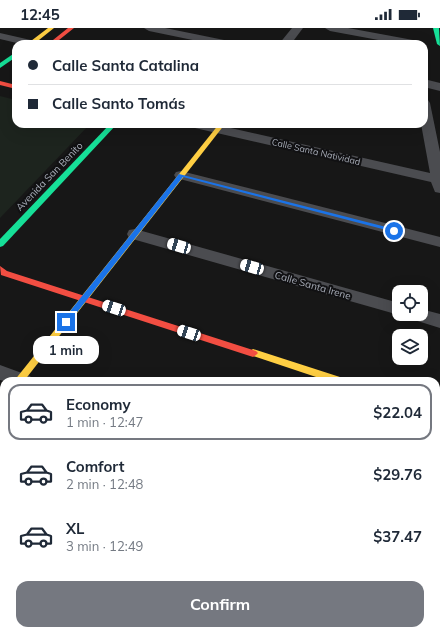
<!DOCTYPE html>
<meta charset="utf-8">
<style>
:root{--surface:#fff;--page:#f2f2f3;--text:#1f2937;--muted:#747a83;--line:#e0e1e3;--accent:#757880}
body{margin:0;font-family:Mulish,sans-serif;background:var(--page);color:var(--text);height:100vh;display:flex;flex-direction:column;font-size:15px;white-space:nowrap}
*{box-sizing:border-box;margin:0}
p{font-size:13px;color:var(--muted)}
.icon{flex:none;width:22px;height:22px;fill:none;stroke:currentColor;stroke-width:2;stroke-linecap:round;stroke-linejoin:round}
.map{position:relative;flex:1;overflow:hidden}
.panel{position:absolute;left:0px;top:349px;width:440px;height:258px;display:flex;flex-direction:column;background:var(--surface);border-radius:12px 12px 0 0;box-shadow:0 4px 16px #0002}
.panel>*{flex:none}
.guide{position:absolute;left:12px;top:12px;width:416px;height:88px;border-radius:12px;box-shadow:0 4px 16px #0002;display:grid;align-content:center;height:88px;padding:0 16px;background:var(--surface)}
.fabs{position:absolute;left:392px;top:257px;display:grid;gap:8px}
.fabs a{display:grid;place-items:center;width:36px;height:36px;border-radius:8px;background:var(--surface);box-shadow:0 4px 16px #0002;font-size:20px}
.end{position:absolute;width:18px;height:18px;margin:-9px;border:5px solid #1a73e8;background:#fff;box-shadow:0 0 0 2px #fff}
.from{border-radius:50%}
.bubble{position:absolute;height:28px;border-radius:12px;background:var(--surface);box-shadow:0 4px 16px #0002;font-size:13px;font-weight:700;line-height:28px;text-align:center}
.car{position:absolute;width:12px;height:24px;margin:-12px -6px;border-radius:5px;box-shadow:0 0 3px 1px #0007;background:linear-gradient(#fff 24%,#345 0 40%,#fff 0 76%,#345 0 86%,#fff 0)}
.guide b{display:flex;align-items:center;gap:14px;height:38px;font-size:15px}
.guide b+b{border-top:1px solid var(--line)}
.guide i{width:10px;height:10px;background:var(--text)}
ul{padding:7px 0 0;list-style:none}
li{display:flex;align-items:center;gap:12px;height:56px;margin:0 8px 6px;padding:0 8px;border:2px solid transparent;border-radius:12px}
li div{flex:1}
li b{display:block;font-size:15px}
li em{font-style:normal;font-weight:700}
li.selected{border-color:var(--accent)}
li>.icon{width:36px;height:36px;stroke-width:1.5}
.button{display:flex;gap:8px;margin-top:auto;padding:8px 16px}
.button a{flex:1;height:46px;border-radius:12px;background:var(--accent);color:#fff;font-size:16px;font-weight:700;line-height:46px;text-align:center}
.status{display:flex;justify-content:space-between;align-items:center;height:28px;padding:0 20px;background:var(--surface);direction:ltr}
.status svg{height:11px;fill:currentColor}
.map>svg:first-child{display:block}
.green{fill:#1d241e}
.lines{fill:none;stroke-linecap:round;stroke-linejoin:round}
.street{fill:#4b4c50;fill-rule:evenodd}
.fast{fill:#16e098;fill-rule:evenodd}
.slow{fill:#ffcf43;fill-rule:evenodd}
.jam{fill:#f24e42;fill-rule:evenodd}
.route{fill:#1a73e8}
.labels{text-anchor:middle;stroke-width:4;stroke-linejoin:round;paint-order:stroke}
.far-street-label{font-size:9px;fill:#a8adb8;stroke:#111113}
.street-label{font-size:10px;fill:#a8adb8;stroke:#111113}
</style>
<div class="status"><b>12:45</b><svg viewBox="0 0 49 12"><path d="M0 12V9h3v3zM5 12V6h3v6zM10 12V3h3v9zM15 12V0h3v12zM26 1h20v11H26zM47 4h2v5h-2z"/></svg></div>
<div class="map">
<svg width="440" height="607" viewBox="0 0 440 607">
<rect width="100%" height="100%" fill="#171717"/>
<!-- green -->
<polygon class="green" points="0,68 16,72 16,96 90,96 0,190"/>
<g class="lines">
<!-- street -->
<g class="street">
<polygon points="144,0 165,0 229,13 233,14 235,16 212,16 149,3"/>
<polygon points="292,0 303,0 291,16 279,16"/>
<polygon points="325,0 348,0 413,12 419,15 400,16 330,3"/>
<polygon points="0,5 35,13 37,15 21,16 0,11"/>
<polygon points="424,51 440,55 440,63 424,59"/>
<polygon points="424,71 428,72 430,75 440,124 440,165 435,164 431,154 195,100 190,99 188,96 213,96 430,145 421,96 424,96"/>
<polygon points="181,143 440,209 440,219 176,150 174,147 176,144"/>
<polygon points="135,201 399,275 399,286 403,286 399,287 129,210 127,206 129,202"/>
<polygon points="421,281 440,286 440,300 411,291 408,286 421,286"/>
<polygon points="0,337 30,348 33,353 4,353 0,352"/>
<polygon points="4,363 4,383 0,384 0,364"/>
<polygon points="436,376 440,377 440,393 436,392"/>
<polygon points="0,472 4,473 4,494 0,493"/>
<polygon points="436,499 440,501 440,523 436,521"/>
<polygon points="268,603 301,603 303,607 270,607"/>
</g>
<!-- fast -->
<g class="fast">
<polygon points="433,0 439,0 440,18 437,16"/>
<polygon points="16,24 16,29 0,40 0,35"/>
<polygon points="110,96 117,96 3,218 0,219 0,211"/>
</g>
<!-- slow -->
<g class="slow">
<polygon points="48,0 54,0 34,16 27,16"/>
<polygon points="219,96 225,96 24,353 14,353"/>
<polygon points="253,321 343,350 345,353 328,353 250,327 248,325 250,323"/>
</g>
<!-- jam -->
<g class="jam">
<polygon points="68,0 74,0 54,16 48,16"/>
<polygon points="0,53 16,57 16,61 0,57"/>
<polygon points="0,238 7,243 256,323 258,325 256,327 253,329 1,247"/>
</g>
</g>
<!-- route -->
<polygon class="route" points="179,146 394,201 397,203 394,204 183,149 68,296 63,296 63,292"/>
<g class="labels">
<!-- far-street labels -->
<g class="far-street-label">
<text transform="translate(316 124) rotate(13)" y="3">Calle Santa Natividad</text>
</g>
<!-- street labels -->
<g class="street-label">
<text transform="translate(49 148) rotate(-46)" y="4">Avenida San Benito</text>
<text transform="translate(313 257) rotate(16)" y="4">Calle Santa Irene</text>
</g>
</g>
</svg>
<div class="fabs">
<a><svg class="icon" aria-label="locate" viewBox="0 0 24 24"><circle cx="12" cy="12" r="6"/><path d="M12 2v4M12 18v4M2 12h4M18 12h4"/></svg></a>
<a><svg class="icon" aria-label="layers" viewBox="0 0 24 24"><path d="M12 4l9 5-9 5-9-5zM3 14l9 5 9-5"/></svg></a>
</div>
<i class="end from" style="left:394px;top:203px"></i>
<i class="end" style="left:66px;top:294px"></i>
<div class="bubble" style="left:33px;top:308px;width:66px">1 min</div>
<i class="car" style="left:179px;top:218px;rotate:286deg"></i>
<i class="car" style="left:252px;top:239px;rotate:286deg"></i>
<i class="car" style="left:114px;top:280px;rotate:288deg"></i>
<i class="car" style="left:189px;top:305px;rotate:288deg"></i>
<div class="guide">
<b><i class="from"></i>Calle Santa Catalina</b>
<b><i></i>Calle Santo Tomás</b>
</div>
<section class="panel">
<ul>
<li class="selected"><svg class="icon" aria-label="car" viewBox="0 0 24 24"><path d="M5 17H2v-5l4-1 3-4h7l3 4 3 1v5h-3M9 17h6M6 11h13"/><circle cx="7" cy="17" r="2"/><circle cx="17" cy="17" r="2"/></svg><div><b>Economy</b><p>1 min · 12:47</p></div><em>$22.04</em></li>
<li><svg class="icon" aria-label="car" viewBox="0 0 24 24"><path d="M5 17H2v-5l4-1 3-4h7l3 4 3 1v5h-3M9 17h6M6 11h13"/><circle cx="7" cy="17" r="2"/><circle cx="17" cy="17" r="2"/></svg><div><b>Comfort</b><p>2 min · 12:48</p></div><em>$29.76</em></li>
<li><svg class="icon" aria-label="car" viewBox="0 0 24 24"><path d="M5 17H2v-5l4-1 3-4h7l3 4 3 1v5h-3M9 17h6M6 11h13"/><circle cx="7" cy="17" r="2"/><circle cx="17" cy="17" r="2"/></svg><div><b>XL</b><p>3 min · 12:49</p></div><em>$37.47</em></li>
</ul>
<div class="button"><a>Confirm</a></div>
</section>
</div>
